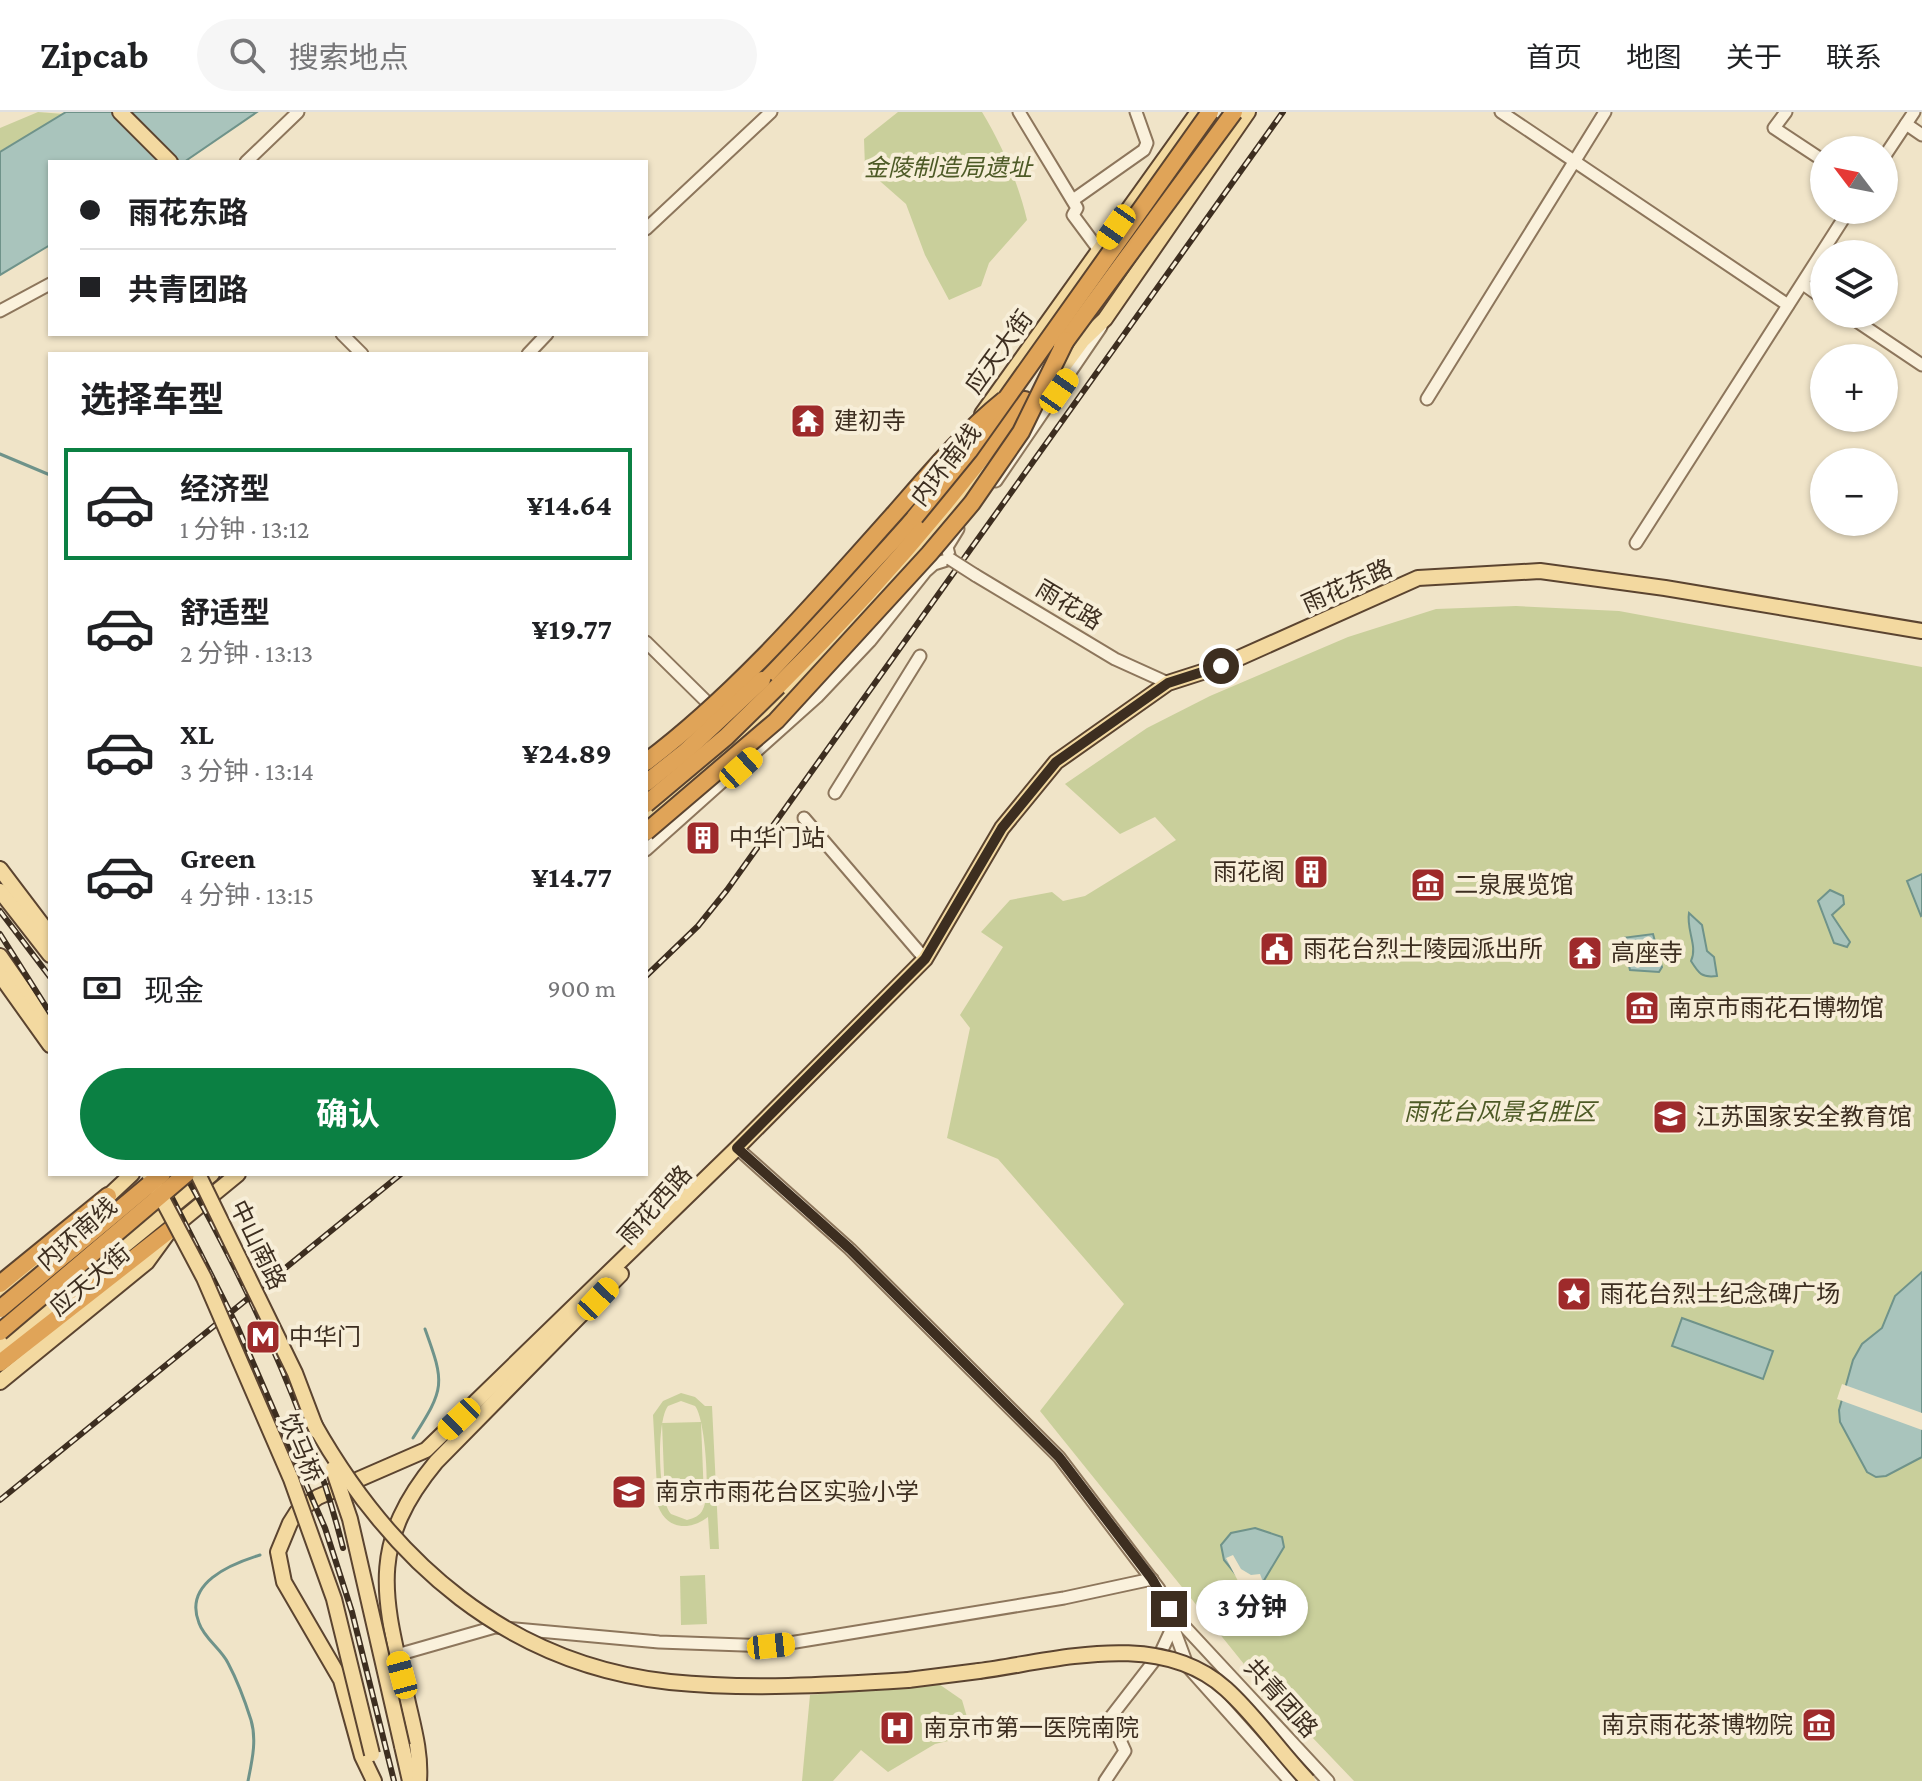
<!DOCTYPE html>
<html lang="zh">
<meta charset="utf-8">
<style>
:root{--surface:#fff;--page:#f6f6f6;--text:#202124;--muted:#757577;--line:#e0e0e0;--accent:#0b8043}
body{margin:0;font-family:"Crimson Pro","Noto Sans SC",serif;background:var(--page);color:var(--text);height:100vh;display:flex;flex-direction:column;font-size:30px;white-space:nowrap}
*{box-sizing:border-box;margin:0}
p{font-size:26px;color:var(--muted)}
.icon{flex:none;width:44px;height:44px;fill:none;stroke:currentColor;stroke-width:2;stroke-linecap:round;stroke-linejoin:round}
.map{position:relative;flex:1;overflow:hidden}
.panel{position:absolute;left:48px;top:240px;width:600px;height:824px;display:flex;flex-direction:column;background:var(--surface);border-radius:0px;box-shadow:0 2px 6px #0004}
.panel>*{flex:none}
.hud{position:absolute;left:48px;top:48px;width:600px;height:176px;border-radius:0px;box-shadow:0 2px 6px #0004;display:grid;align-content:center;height:176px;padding:0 32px;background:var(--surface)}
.needle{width:52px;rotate:302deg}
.controls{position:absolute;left:1810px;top:24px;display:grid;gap:16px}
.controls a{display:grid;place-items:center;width:88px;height:88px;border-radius:50%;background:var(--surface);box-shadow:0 2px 6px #0004;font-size:40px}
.end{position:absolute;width:36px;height:36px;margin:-18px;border:10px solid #3d2e20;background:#fff;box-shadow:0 0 0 4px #fff}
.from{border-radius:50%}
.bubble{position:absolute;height:56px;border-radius:28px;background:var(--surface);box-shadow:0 2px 6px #0004;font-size:26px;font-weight:700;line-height:56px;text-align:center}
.car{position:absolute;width:24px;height:48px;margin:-24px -12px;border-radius:10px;box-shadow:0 0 6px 2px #0007;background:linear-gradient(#f5c518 24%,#345 0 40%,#f5c518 0 76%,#345 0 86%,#f5c518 0)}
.hud b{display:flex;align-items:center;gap:28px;height:76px;font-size:30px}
.hud b+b{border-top:2px solid var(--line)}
.hud i{width:20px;height:20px;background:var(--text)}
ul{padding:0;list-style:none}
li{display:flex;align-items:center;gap:24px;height:112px;margin:0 16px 12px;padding:0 16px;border:4px solid transparent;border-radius:0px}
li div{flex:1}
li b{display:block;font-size:30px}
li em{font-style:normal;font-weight:700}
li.active{border-color:var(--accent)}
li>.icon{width:72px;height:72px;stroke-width:1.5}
h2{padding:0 32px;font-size:36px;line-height:96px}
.pay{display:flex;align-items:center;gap:20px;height:88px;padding:0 32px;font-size:30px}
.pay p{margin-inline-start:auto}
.primary-button{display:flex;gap:16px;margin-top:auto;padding:16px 32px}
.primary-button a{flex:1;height:92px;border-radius:48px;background:var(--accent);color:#fff;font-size:32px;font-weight:700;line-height:92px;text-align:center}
header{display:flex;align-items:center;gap:48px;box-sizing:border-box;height:112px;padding:0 40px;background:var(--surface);border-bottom:2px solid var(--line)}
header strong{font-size:38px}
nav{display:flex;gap:44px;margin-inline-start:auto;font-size:28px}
.search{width:560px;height:72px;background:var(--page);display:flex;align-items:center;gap:20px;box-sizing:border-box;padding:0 28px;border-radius:44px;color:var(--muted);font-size:30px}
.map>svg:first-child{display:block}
.green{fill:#c9cf9b;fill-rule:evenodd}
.water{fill:#a9c4bc;stroke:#6f938a;stroke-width:2}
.pier{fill:#f0e4c8}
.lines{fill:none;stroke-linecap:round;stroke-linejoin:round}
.stream{stroke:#6f938a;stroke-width:3}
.minor-casing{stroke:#8d765c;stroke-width:15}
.major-casing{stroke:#5b4430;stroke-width:18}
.highway-casing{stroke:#5b4430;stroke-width:20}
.minor{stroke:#faf1dc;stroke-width:11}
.major{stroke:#f3d9a0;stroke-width:14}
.highway{stroke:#e0a458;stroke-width:16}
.rail-casing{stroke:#3d2e20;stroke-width:6}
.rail{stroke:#f7eed8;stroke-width:3;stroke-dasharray:9;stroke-linecap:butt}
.minor-bridge-casing{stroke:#8d765c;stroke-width:15;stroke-linecap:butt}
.major-bridge-casing{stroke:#5b4430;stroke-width:18;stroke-linecap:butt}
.highway-bridge-casing{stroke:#5b4430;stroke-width:20;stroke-linecap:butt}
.minor-bridge{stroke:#faf1dc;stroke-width:11}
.major-bridge{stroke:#f3d9a0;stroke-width:14}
.highway-bridge{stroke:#e0a458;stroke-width:16}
.route{stroke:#3d2e20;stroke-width:10}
.labels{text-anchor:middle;stroke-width:8;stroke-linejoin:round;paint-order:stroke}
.park-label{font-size:24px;font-style:italic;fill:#4d5a26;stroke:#f7eed8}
.street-label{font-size:24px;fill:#3d2e20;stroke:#f7eed8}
.poi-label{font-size:24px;fill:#3d2e20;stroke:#f7eed8;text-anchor:start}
</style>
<header>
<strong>Zipcab</strong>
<div class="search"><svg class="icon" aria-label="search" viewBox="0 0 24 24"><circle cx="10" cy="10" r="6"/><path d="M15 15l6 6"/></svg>搜索地点</div>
<nav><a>首页</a><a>地图</a><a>关于</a><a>联系</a></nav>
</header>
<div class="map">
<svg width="1922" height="1669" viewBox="0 0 1922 1669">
<rect width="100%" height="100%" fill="#f0e4c8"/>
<!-- green -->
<g class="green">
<polygon points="38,0 64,2 0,39 0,16"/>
<path d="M 898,0 L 982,0 C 1002,33 1018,70 1027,108 L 989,151 L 981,174 L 949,188 L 925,143 L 906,92 L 865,56 L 864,27 Z"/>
<polygon points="1516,494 1619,499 1922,555 1922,1669 1354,1669 1252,1562 1040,1299 1124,1192 998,1047 947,1026 970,916 960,903 1003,835 981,820 1010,788 1052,780 1063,789 1085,784 1176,728 1155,705 1120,722 1065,672 1147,616 1210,584 1348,525 1436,497"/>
<path d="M 681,1281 L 695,1285 L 705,1294 L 712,1294 L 719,1437 L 710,1437 L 708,1405 C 690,1419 667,1418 658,1394 L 653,1303 L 663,1289 ZM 681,1289 L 695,1294 C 705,1305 711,1384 703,1397 C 700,1404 694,1406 687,1408 L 671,1402 C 658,1388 656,1310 668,1294 Z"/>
<polygon points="701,1310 704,1386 665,1388 662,1311"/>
<polygon points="705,1463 707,1512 681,1513 680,1464"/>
<polygon points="936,1570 962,1588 969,1612 961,1626 935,1632 888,1660 861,1638 833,1669 802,1669 810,1583"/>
</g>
<!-- water -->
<g class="water">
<polygon points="66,0 257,0 184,50 50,50 50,133 0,163 0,40"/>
<polygon points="1922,762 1922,803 1921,804 1907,769"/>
<polygon points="1830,778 1843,784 1844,792 1832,803 1850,830 1847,835 1834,831 1818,789"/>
<path d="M 1689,801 L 1702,813 L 1707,839 L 1714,845 L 1717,864 C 1702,866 1699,862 1691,849 C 1698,834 1686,818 1689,801 Z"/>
<polygon points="1653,822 1662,855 1659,860 1630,858 1622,826"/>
<polygon points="1922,1160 1922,1345 1886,1364 1876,1365 1867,1360 1840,1310 1839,1298 1853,1248 1862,1232 1882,1216 1895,1184"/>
<polygon points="1682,1206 1773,1239 1763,1267 1672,1234"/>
<polygon points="1255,1416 1282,1425 1284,1435 1263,1470 1242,1470 1224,1448 1221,1433 1231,1421"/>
</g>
<!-- pier -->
<g class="pier">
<polygon points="1842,1272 1922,1301 1922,1318 1837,1287"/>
<polygon points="1233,1443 1241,1457 1251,1463 1260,1462 1263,1470 1254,1473 1238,1469 1226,1446"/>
</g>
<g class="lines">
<!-- stream -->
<g class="stream">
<polyline points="0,342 50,363"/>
<path d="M 413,1326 C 445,1276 445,1272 425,1217"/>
<path d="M 248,1669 C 252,1649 257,1628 251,1608 C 245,1589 237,1568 228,1551 C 221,1537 204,1526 199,1511 C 183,1471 231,1452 260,1443"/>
</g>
<defs>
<g id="minor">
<polyline points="1019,0 1077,96 1073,103 1099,138"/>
<polyline points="1501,0 1788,193"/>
<polyline points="1786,0 1774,16 1824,49"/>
<polyline points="1906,12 1922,23"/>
<polyline points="1884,45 1914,0"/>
<polyline points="246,50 298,0"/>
<polyline points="1073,88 1144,38 1147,31 1136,0"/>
<polyline points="646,117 771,0"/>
<polyline points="1803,172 1824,187"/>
<polyline points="0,199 50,172"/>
<polyline points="1846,202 1922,253"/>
<polyline points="342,222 362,242"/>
<polyline points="528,242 547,222"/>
<polyline points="1427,287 1605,0"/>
<polyline points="996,369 1101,215"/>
<polyline points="1636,431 1849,98"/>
<polyline points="975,463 1115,547 1168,571"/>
<polyline points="646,530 715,598"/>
<polyline points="835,681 920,544"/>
<polyline points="804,706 925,847"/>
<polyline points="646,738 817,585 870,529 925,460 934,452 950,447 947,435 958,417"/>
<polyline points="737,1036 850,1137 1059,1345 1159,1477 1188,1555 1290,1669"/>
<polyline points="1172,1501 1328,1669"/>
<polyline points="397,1543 495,1515 659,1530 771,1534 1064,1486 1152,1467"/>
<polyline points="1105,1669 1125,1639 1110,1606 1161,1540 1174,1512"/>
</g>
<g id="major">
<polyline points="120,0 170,50"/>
<polyline points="1049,274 1082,229 1105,207 1248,0"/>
<polyline points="982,302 1198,0"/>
<polyline points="646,705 773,599 927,431 996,345"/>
<polyline points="0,757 50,823"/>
<polyline points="0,779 50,843"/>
<polyline points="0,844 50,916"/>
<polyline points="0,863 50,933"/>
<polyline points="100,1092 132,1062"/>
<polyline points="0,1185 75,1118"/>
<polyline points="0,1235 212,1062"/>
<polyline points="0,1270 147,1150 171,1117 238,1062"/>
<polyline points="908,1568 979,1559"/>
<polyline points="402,1634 410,1669"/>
<polyline points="374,1669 362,1644 341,1568 284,1470 278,1440 290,1411 297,1400 318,1385 426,1338 737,1036 925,847 1002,716 1056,650 1168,571 1221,554 1418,466 1540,459 1665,476 1922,519"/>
<path d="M 419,1669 C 421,1642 414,1617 408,1591 C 386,1491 364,1437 436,1350 L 621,1162"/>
</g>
<g id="highway">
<polyline points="762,568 915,405"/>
<path d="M 778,574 C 869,484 949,392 1025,288"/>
<polyline points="0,1172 108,1084"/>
<polyline points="0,1251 171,1117"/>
</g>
</defs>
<!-- minor casing -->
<use href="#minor" class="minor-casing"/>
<!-- major casing -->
<use href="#major" class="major-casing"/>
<!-- highway casing -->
<use href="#highway" class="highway-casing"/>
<!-- minor -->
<use href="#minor" class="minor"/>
<!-- major -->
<use href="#major" class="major"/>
<!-- highway -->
<use href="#highway" class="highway"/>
<defs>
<g id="rail">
<polyline points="0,799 50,865"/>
<polyline points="0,822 50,901"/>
<polyline points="646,864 698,814 727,778 1283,0"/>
<polyline points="160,1062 237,1214 325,1416 352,1500 394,1669"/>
<path d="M 185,1062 C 249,1176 311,1309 343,1436"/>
<polyline points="0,1388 401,1062"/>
</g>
</defs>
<!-- rail casing -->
<use href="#rail" class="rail-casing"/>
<!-- rail -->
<use href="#rail" class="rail"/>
<defs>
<polyline id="minor-bridge" points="950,447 975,463"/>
<g id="major-bridge">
<polyline points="149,1062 204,1166 291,1367 334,1487 372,1642"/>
<polyline points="198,1062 295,1261 317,1319"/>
<path d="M 314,1312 C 392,1450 507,1552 670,1570 C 748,1578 829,1573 908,1568"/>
<polyline points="333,1357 350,1407 402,1634"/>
<path d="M 979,1559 C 1059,1548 1159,1517 1226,1577 C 1256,1604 1280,1640 1308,1669"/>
</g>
<g id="highway-bridge">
<polyline points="1062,234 1234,0"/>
<polyline points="915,405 969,339 1210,0"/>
<path d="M 646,650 C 739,580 817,488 895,401 C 930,361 962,322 1004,288"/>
<polyline points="646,671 685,640 762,568"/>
<polyline points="646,692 726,625 778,574"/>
<polyline points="646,720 776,609 929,442 972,391 1021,320 1066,228"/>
<polyline points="0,1197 162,1062"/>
<polyline points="0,1220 186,1062"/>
</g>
</defs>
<!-- minor-bridge casing -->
<use href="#minor-bridge" class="minor-bridge-casing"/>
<!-- major-bridge casing -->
<use href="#major-bridge" class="major-bridge-casing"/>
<!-- highway-bridge casing -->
<use href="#highway-bridge" class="highway-bridge-casing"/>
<!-- minor-bridge -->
<use href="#minor-bridge" class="minor-bridge"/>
<!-- major-bridge -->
<use href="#major-bridge" class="major-bridge"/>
<!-- highway-bridge -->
<use href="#highway-bridge" class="highway-bridge"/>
</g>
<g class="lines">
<!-- route -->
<polyline class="route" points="1169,1497 1152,1467 1059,1345 850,1137 737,1036 925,847 1002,716 1056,650 1168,571 1221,554"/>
</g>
<!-- icons -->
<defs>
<symbol id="temple-square" viewBox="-11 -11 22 22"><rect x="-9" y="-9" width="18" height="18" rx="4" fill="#9e2a2b" stroke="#f7eed8"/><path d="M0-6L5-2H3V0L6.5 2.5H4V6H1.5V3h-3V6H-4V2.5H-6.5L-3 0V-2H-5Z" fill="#fff"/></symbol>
<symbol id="building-square" viewBox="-11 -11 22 22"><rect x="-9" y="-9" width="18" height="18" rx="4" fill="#9e2a2b" stroke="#f7eed8"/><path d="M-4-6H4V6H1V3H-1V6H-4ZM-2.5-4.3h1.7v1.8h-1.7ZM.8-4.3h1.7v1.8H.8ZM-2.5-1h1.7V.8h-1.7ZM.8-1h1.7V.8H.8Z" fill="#fff"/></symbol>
<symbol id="museum-square" viewBox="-11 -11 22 22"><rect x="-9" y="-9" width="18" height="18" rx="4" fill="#9e2a2b" stroke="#f7eed8"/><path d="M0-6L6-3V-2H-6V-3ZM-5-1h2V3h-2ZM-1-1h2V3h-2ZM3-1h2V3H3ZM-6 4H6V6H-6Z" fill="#fff"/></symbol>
<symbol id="civic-square" viewBox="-11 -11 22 22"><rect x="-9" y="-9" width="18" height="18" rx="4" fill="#9e2a2b" stroke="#f7eed8"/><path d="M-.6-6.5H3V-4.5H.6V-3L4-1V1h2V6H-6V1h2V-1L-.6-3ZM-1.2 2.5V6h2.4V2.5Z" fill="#fff"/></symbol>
<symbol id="school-square" viewBox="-11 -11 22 22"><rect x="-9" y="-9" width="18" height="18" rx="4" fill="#9e2a2b" stroke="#f7eed8"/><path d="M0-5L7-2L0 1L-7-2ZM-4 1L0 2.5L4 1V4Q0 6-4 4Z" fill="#fff"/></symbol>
<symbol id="sight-square" viewBox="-11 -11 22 22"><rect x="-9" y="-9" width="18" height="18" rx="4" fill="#9e2a2b" stroke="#f7eed8"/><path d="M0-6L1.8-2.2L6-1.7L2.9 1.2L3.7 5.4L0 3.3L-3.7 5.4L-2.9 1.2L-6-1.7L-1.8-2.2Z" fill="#fff"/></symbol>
<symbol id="metro-square" viewBox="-11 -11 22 22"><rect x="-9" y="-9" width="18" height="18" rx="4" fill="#9e2a2b" stroke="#f7eed8"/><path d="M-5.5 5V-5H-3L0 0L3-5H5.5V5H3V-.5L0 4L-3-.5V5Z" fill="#fff"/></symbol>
<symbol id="hospital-square" viewBox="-11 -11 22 22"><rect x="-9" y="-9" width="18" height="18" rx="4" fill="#9e2a2b" stroke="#f7eed8"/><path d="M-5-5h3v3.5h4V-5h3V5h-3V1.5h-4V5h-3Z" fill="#fff"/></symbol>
</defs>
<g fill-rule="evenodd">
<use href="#temple-square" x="788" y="289" width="40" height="40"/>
<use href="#building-square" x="683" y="706" width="40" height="40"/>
<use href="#building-square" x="1291" y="740" width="40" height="40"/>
<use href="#museum-square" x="1408" y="753" width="40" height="40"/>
<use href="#civic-square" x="1257" y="817" width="40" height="40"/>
<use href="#temple-square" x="1565" y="821" width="40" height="40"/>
<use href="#museum-square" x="1622" y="876" width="40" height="40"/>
<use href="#school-square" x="1650" y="985" width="40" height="40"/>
<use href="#sight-square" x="1554" y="1162" width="40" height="40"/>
<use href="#metro-square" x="243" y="1205" width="40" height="40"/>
<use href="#school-square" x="609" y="1360" width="40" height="40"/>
<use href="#museum-square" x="1799" y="1593" width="40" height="40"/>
<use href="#hospital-square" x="877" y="1596" width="40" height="40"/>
</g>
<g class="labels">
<!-- park labels -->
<g class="park-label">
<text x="948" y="64">金陵制造局遗址</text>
<text x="1500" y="1008">雨花台风景名胜区</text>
</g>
<!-- street labels -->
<g class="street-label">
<text transform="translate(999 240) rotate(-54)" y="8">应天大街</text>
<text transform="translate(946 353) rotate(-52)" y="8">内环南线</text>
<text transform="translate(1347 474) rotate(-24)" y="8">雨花东路</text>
<text transform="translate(1069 493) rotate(31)" y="8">雨花路</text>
<text transform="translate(655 1093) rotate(-48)" y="8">雨花西路</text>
<text transform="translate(77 1122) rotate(-41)" y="8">内环南线</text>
<text transform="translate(258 1133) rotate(64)" y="8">中山南路</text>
<text transform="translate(90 1168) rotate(-40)" y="8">应天大街</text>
<text transform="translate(301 1336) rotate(67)" y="8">饮马桥</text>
<text transform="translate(1281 1586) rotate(48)" y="8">共青团路</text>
</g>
<!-- poi labels -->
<g class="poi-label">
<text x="834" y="317">建初寺</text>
<text x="729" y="734">中华门站</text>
<text x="1285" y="768" text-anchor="end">雨花阁</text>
<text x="1454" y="781">二泉展览馆</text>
<text x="1303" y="845">雨花台烈士陵园派出所</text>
<text x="1611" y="849">高座寺</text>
<text x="1668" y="904">南京市雨花石博物馆</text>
<text x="1696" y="1013">江苏国家安全教育馆</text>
<text x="1600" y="1190">雨花台烈士纪念碑广场</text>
<text x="289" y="1233">中华门</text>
<text x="655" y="1388">南京市雨花台区实验小学</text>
<text x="1793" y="1621" text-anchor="end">南京雨花茶博物院</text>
<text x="923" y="1624">南京市第一医院南院</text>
</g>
</g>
</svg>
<div class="controls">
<a><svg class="needle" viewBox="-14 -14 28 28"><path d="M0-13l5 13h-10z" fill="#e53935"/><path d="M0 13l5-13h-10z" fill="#757577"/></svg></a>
<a><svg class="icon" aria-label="layers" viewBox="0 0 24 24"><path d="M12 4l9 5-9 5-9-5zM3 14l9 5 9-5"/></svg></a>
<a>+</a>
<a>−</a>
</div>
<i class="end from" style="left:1221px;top:554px"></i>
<i class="end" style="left:1169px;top:1497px"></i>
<div class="bubble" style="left:1196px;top:1468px;width:112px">3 分钟</div>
<i class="car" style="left:1116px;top:115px;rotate:215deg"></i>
<i class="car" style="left:1059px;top:279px;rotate:35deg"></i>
<i class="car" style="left:741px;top:656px;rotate:48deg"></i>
<i class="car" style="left:598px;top:1187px;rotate:43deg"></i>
<i class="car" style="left:459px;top:1307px;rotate:226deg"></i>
<i class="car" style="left:771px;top:1534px;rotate:84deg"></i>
<i class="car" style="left:402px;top:1563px;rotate:345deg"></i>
<div class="hud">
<b><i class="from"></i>雨花东路</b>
<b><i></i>共青团路</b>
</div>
<section class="panel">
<h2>选择车型</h2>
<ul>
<li class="active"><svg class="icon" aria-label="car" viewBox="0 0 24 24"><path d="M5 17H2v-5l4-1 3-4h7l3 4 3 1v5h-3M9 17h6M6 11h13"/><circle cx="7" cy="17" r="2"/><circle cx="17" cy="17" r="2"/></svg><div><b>经济型</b><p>1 分钟 · 13:12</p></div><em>¥14.64</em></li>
<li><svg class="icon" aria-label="car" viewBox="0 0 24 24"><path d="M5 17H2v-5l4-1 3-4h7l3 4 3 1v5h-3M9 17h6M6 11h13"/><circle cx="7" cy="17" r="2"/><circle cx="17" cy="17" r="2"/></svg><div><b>舒适型</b><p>2 分钟 · 13:13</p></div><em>¥19.77</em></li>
<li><svg class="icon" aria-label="car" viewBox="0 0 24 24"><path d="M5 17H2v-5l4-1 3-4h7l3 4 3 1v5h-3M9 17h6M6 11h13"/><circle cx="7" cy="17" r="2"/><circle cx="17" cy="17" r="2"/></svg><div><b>XL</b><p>3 分钟 · 13:14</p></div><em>¥24.89</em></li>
<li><svg class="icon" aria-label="car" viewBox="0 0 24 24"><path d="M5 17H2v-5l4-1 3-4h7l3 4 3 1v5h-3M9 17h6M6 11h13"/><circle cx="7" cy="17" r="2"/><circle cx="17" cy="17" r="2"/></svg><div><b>Green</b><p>4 分钟 · 13:15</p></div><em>¥14.77</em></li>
</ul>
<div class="pay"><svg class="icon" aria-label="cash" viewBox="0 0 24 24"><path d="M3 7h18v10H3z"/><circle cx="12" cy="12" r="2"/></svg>现金<p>900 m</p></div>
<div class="primary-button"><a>确认</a></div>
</section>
</div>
